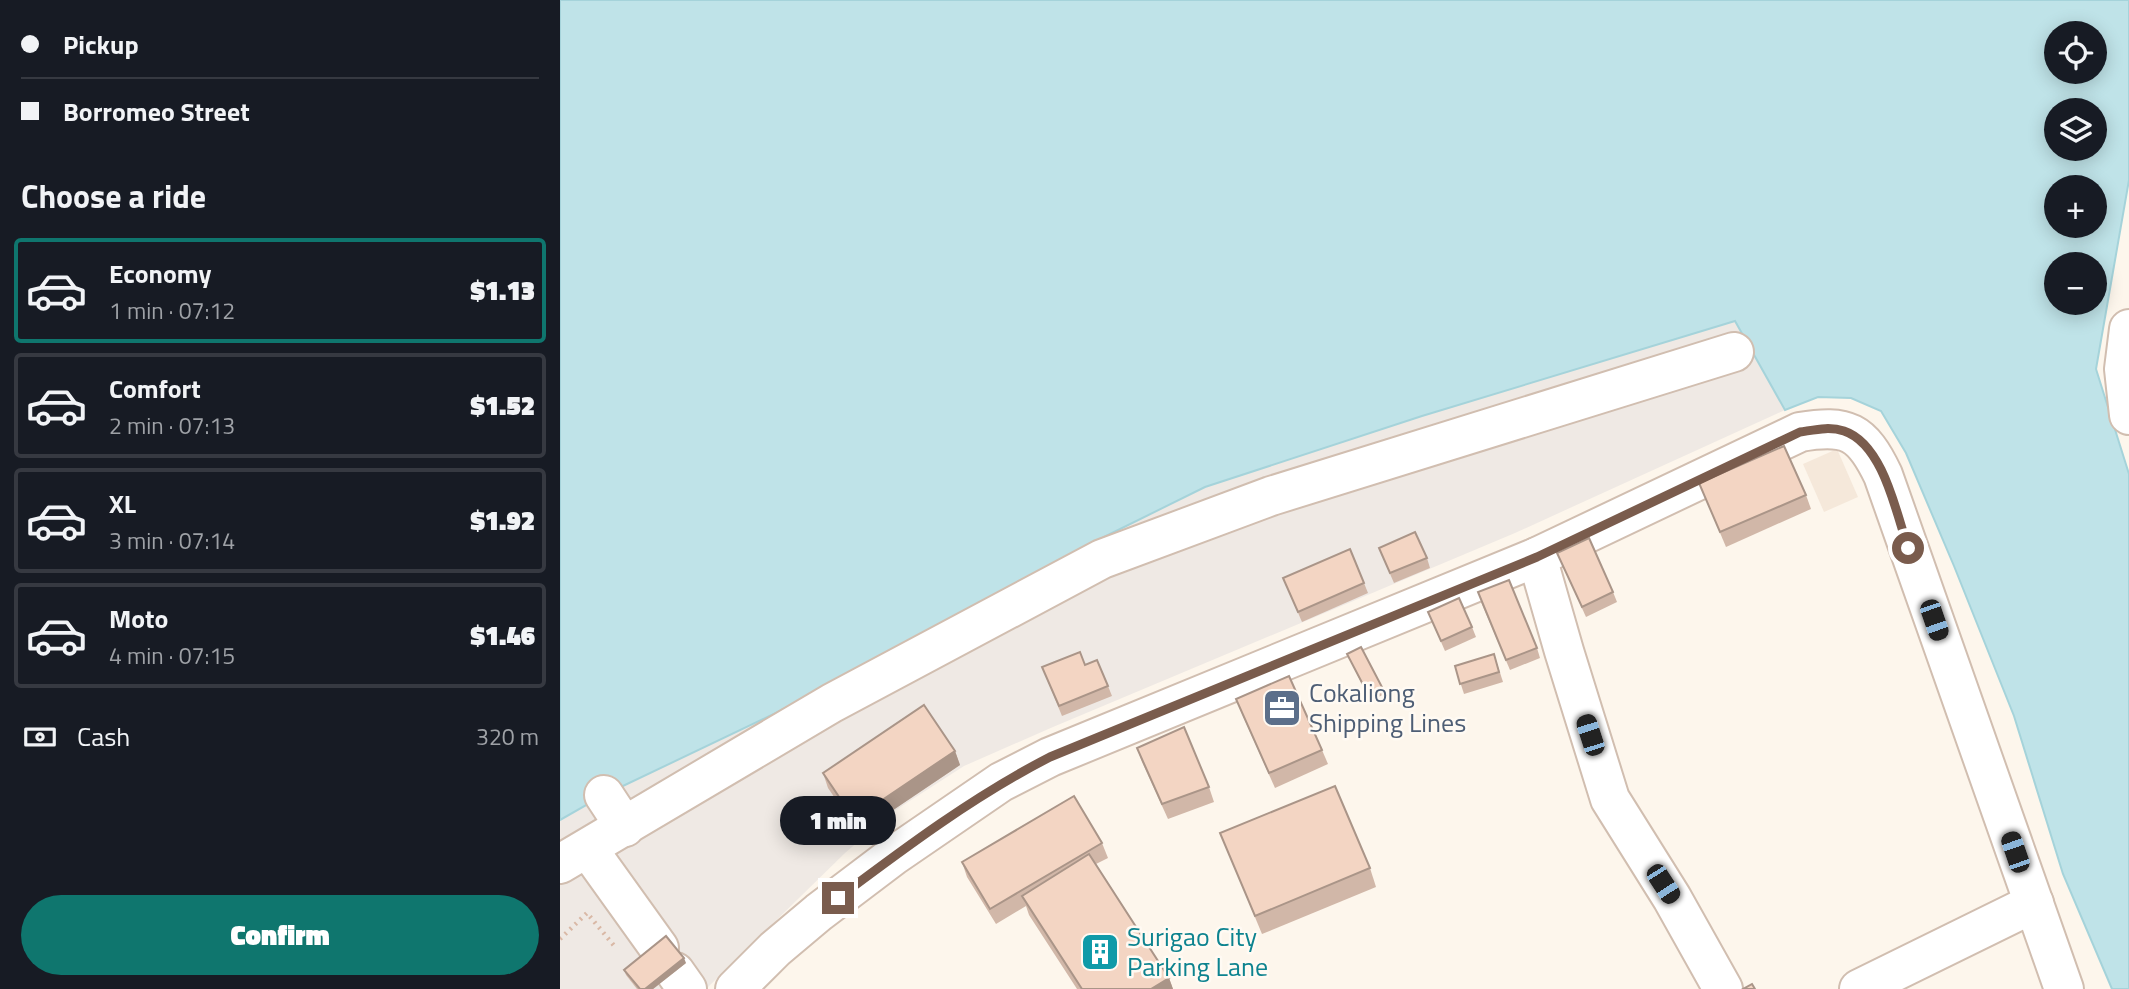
<!DOCTYPE html>
<meta charset="utf-8">
<style>
:root{--surface:#171b24;--page:#20242c;--text:#f1f3f6;--muted:#9ea1a6;--line:#363941;--accent:#0f766e}
body{margin:0;font-family:"Titillium Web",sans-serif;background:var(--page);color:var(--text);height:100vh;display:flex;flex-direction:column;font-size:26px;white-space:nowrap}
*{box-sizing:border-box;margin:0}
p{font-size:23px;color:var(--muted)}
.icon{flex:none;width:38px;height:38px;fill:none;stroke:currentColor;stroke-width:2;stroke-linecap:round;stroke-linejoin:round}
.map{position:relative;flex:1;overflow:hidden}
.details{display:flex;flex-direction:column;background:var(--surface);width:560px}
.details>*{flex:none}
.guide{display:grid;align-content:center;height:154px;padding:0 21px;background:var(--surface)}
.fabs{position:absolute;left:1484px;top:21px;display:grid;gap:14px}
.fabs a{display:grid;place-items:center;width:63px;height:63px;border-radius:50%;background:var(--surface);box-shadow:0 4px 18px #0003;font-size:35px}
.end{position:absolute;width:32px;height:32px;margin:-16px;border:9px solid #7a5c4d;background:#fff;box-shadow:0 0 0 4px #fff}
.from{border-radius:50%}
.bubble{position:absolute;height:49px;border-radius:24px;background:var(--surface);box-shadow:0 4px 18px #0003;font-size:23px;font-weight:800;line-height:49px;text-align:center}
.car{position:absolute;width:21px;height:42px;margin:-21px -10px;border-radius:9px;box-shadow:0 0 5px 2px #0007;background:linear-gradient(#222 24%,#8ab4d8 0 40%,#222 0 76%,#8ab4d8 0 86%,#222 0)}
.guide b{display:flex;align-items:center;gap:24px;height:66px;font-size:26px}
.guide b+b{border-top:2px solid var(--line)}
.guide i{width:18px;height:18px;background:var(--text)}
ul{padding:0;list-style:none}
li{display:flex;align-items:center;gap:21px;height:105px;margin:0 14px 10px;padding:0 7px;border:4px solid var(--line);border-radius:7px}
li div{flex:1}
li b{display:block;font-size:26px}
li em{font-style:normal;font-weight:800}
li.active{border-color:var(--accent)}
li>.icon{width:63px;height:63px;stroke-width:1.5}
h2{padding:0 21px;font-size:32px;line-height:84px}
.pay{display:flex;align-items:center;gap:18px;height:77px;padding:0 21px;font-size:26px}
.pay p{margin-inline-start:auto}
.button{display:flex;gap:14px;margin-top:auto;padding:14px 21px}
.button a{flex:1;height:80px;border-radius:42px;background:var(--accent);color:#fff;font-size:28px;font-weight:800;line-height:80px;text-align:center}
main{display:flex;flex:1;min-height:0}
.map>svg:first-child{display:block}
.residential{fill:#f5e8da}
.industrial{fill:#efe9e4}
.water{fill:#bfe3e8;stroke:#a5d3da;stroke-width:2;fill-rule:evenodd}
.lines{fill:none;stroke-linecap:round;stroke-linejoin:round}
.minor-casing{stroke:#d1beb0;stroke-width:42}
.path{stroke:#d9b8a5;stroke-width:4.5;stroke-dasharray:2 5;stroke-linecap:butt}
.minor{stroke:#fff;stroke-width:38}
.wall{fill:#d1b7a8}
.shaded-wall{fill:#aa9588}
.building{fill:#f3d5c3;stroke:#aa9588;stroke-width:2}
.route{stroke:#7a5c4d;stroke-width:9}
.labels{text-anchor:middle;stroke-width:5;stroke-linejoin:round;paint-order:stroke}
.service-label{font-size:26px;fill:#4e5e75;stroke:#fffaf3;text-anchor:start}
.culture-label{font-size:26px;fill:#0d838f;stroke:#fffaf3;text-anchor:start}
</style>
<main>
<section class="details">
<div class="guide">
<b><i class="from"></i>Pickup</b>
<b><i></i>Borromeo Street</b>
</div>
<h2>Choose a ride</h2>
<ul>
<li class="active"><svg class="icon" aria-label="car" viewBox="0 0 24 24"><path d="M5 17H2v-5l4-1 3-4h7l3 4 3 1v5h-3M9 17h6M6 11h13"/><circle cx="7" cy="17" r="2"/><circle cx="17" cy="17" r="2"/></svg><div><b>Economy</b><p>1 min · 07:12</p></div><em>$1.13</em></li>
<li><svg class="icon" aria-label="car" viewBox="0 0 24 24"><path d="M5 17H2v-5l4-1 3-4h7l3 4 3 1v5h-3M9 17h6M6 11h13"/><circle cx="7" cy="17" r="2"/><circle cx="17" cy="17" r="2"/></svg><div><b>Comfort</b><p>2 min · 07:13</p></div><em>$1.52</em></li>
<li><svg class="icon" aria-label="car" viewBox="0 0 24 24"><path d="M5 17H2v-5l4-1 3-4h7l3 4 3 1v5h-3M9 17h6M6 11h13"/><circle cx="7" cy="17" r="2"/><circle cx="17" cy="17" r="2"/></svg><div><b>XL</b><p>3 min · 07:14</p></div><em>$1.92</em></li>
<li><svg class="icon" aria-label="car" viewBox="0 0 24 24"><path d="M5 17H2v-5l4-1 3-4h7l3 4 3 1v5h-3M9 17h6M6 11h13"/><circle cx="7" cy="17" r="2"/><circle cx="17" cy="17" r="2"/></svg><div><b>Moto</b><p>4 min · 07:15</p></div><em>$1.46</em></li>
</ul>
<div class="pay"><svg class="icon" aria-label="cash" viewBox="0 0 24 24"><path d="M3 7h18v10H3z"/><circle cx="12" cy="12" r="2"/></svg>Cash<p>320 m</p></div>
<div class="button"><a>Confirm</a></div>
</section>
<div class="map">
<svg width="1569" height="989" viewBox="0 0 1569 989">
<rect width="100%" height="100%" fill="#fdf6ec"/>
<!-- residential -->
<polygon class="residential" points="1277,449 1298,497 1264,512 1243,464"/>
<!-- industrial -->
<polygon class="industrial" points="1175,321 1225,410 955,533 493,727 404,766 331,813 285,853 146,989 0,989 0,820 44,795 216,713 546,536 645,487 862,416"/>
<!-- water -->
<path class="water" d="M 0,0 L 1569,0 L 1569,180 L 1536,369 L 1569,474 L 1569,989 L 1552,989 L 1503,874 L 1454,716 L 1394,566 L 1346,453 L 1321,411 L 1291,398 L 1258,397 L 1225,410 L 1175,321 L 862,416 L 645,487 L 546,536 L 216,713 L 44,795 L 0,820 ZM 1496,33 L 1535,33 L 1535,72 L 1496,72 ZM 1496,110 L 1535,110 L 1535,149 L 1496,149 ZM 1496,187 L 1535,187 L 1535,226 L 1496,226 ZM 1496,264 L 1535,264 L 1535,303 L 1496,303 Z"/>
<g class="lines">
<defs>
<g id="minor">
<polyline points="1569,329 1564,369 1569,415"/>
<polyline points="977,557 1004,651 1050,799 1112,898 1163,989"/>
<polyline points="44,795 65,827"/>
<polyline points="28,849 99,948"/>
<polyline points="0,864 272,703 542,559 711,496 1174,352"/>
<polyline points="115,972 127,989"/>
<path d="M 175,989 L 215,949 L 259,912 L 333,856 L 441,782 L 490,757 L 977,557 L 1240,432 C 1287,424 1302,431 1323,475 L 1504,989"/>
<polyline points="1299,989 1474,903"/>
</g>
</defs>
<!-- minor casing -->
<use href="#minor" class="minor-casing"/>
<!-- path -->
<polyline class="path" points="0,939 27,913 56,948"/>
<!-- minor -->
<use href="#minor" class="minor"/>
</g>
<!-- wall -->
<g class="wall">
<polygon points="1139,483 1246,495 1251,509 1166,547"/>
<polygon points="997,553 1053,592 1057,602 1026,617"/>
<polygon points="823,558 867,558 870,568 834,583"/>
<polygon points="723,578 804,583 808,593 742,622"/>
<polygon points="921,602 977,648 980,658 950,670"/>
<polygon points="868,612 912,627 916,637 885,651"/>
<polygon points="787,654 823,689 825,694 810,701"/>
<polygon points="934,654 943,682 904,694 895,666"/>
<polygon points="486,677 548,686 552,696 502,716"/>
<polygon points="676,699 762,750 768,764 715,788 682,714"/>
<polygon points="577,748 649,787 654,802 608,819 582,762"/>
<polygon points="395,751 400,765 299,833 268,788 263,773"/>
<polygon points="660,833 810,868 816,887 702,934"/>
<polygon points="542,843 548,858 536,864 609,978 613,989 517,989 469,915 466,906 436,924 407,877 402,862"/>
<polygon points="126,963 93,989 77,989 66,975 64,970"/>
</g>
<!-- shaded-wall -->
<g class="shaded-wall">
<polygon points="395,751 400,765 299,833 294,819"/>
<polygon points="124,958 126,963 93,989 85,989"/>
<polygon points="609,978 613,989 591,989"/>
</g>
<!-- building -->
<g class="building">
<polygon points="1224,446 1246,495 1160,532 1139,483"/>
<polygon points="855,532 867,558 830,573 819,548"/>
<polygon points="1029,538 1053,592 1022,607 997,553"/>
<polygon points="790,549 804,583 738,612 723,578"/>
<polygon points="949,580 977,648 946,660 918,592"/>
<polygon points="899,598 912,627 881,641 868,612"/>
<polygon points="801,647 823,689 809,696 787,654"/>
<polygon points="520,652 525,665 537,660 548,686 499,706 482,667"/>
<polygon points="934,654 939,672 900,684 895,666"/>
<polygon points="729,676 762,750 709,773 676,699"/>
<polygon points="364,705 395,751 294,819 263,773"/>
<polygon points="624,727 649,787 602,804 577,748"/>
<polygon points="775,786 810,868 695,916 660,833"/>
<polygon points="514,796 542,843 430,909 402,862"/>
<polygon points="529,854 609,978 591,989 522,989 462,896"/>
<polygon points="106,936 124,958 85,989 80,989 64,970"/>
<polygon points="1192,984 1195,989 1183,989"/>
</g>
<g class="lines">
<!-- route -->
<path class="route" d="M 278,898 C 346,847 414,796 490,757 L 977,557 L 1240,432 C 1254,430 1269,426 1284,431 C 1323,444 1336,512 1348,548"/>
</g>
<!-- icons -->
<defs>
<symbol id="office-square" viewBox="-11 -11 22 22"><rect x="-9" y="-9" width="18" height="18" rx="4" fill="#5c6f8a" stroke="#fffaf3"/><path d="M-6-3h4V-5.5h4V-3h4V5H-6ZM-1-4.5V-3h2v-1.5ZM-6 0V1H6V0Z" fill="#fff"/></symbol>
<symbol id="building-square" viewBox="-11 -11 22 22"><rect x="-9" y="-9" width="18" height="18" rx="4" fill="#0f9aa8" stroke="#fffaf3"/><path d="M-4-6H4V6H1V3H-1V6H-4ZM-2.5-4.3h1.7v1.8h-1.7ZM.8-4.3h1.7v1.8H.8ZM-2.5-1h1.7V.8h-1.7ZM.8-1h1.7V.8H.8Z" fill="#fff"/></symbol>
</defs>
<g fill-rule="evenodd">
<use href="#office-square" x="700" y="686" width="44" height="44"/>
<use href="#building-square" x="518" y="930" width="44" height="44"/>
</g>
<g class="labels">
<!-- service labels -->
<g class="service-label">
<text x="749" y="702">Cokaliong<tspan x="749" dy="30">Shipping Lines</tspan></text>
</g>
<!-- culture labels -->
<g class="culture-label">
<text x="567" y="946">Surigao City<tspan x="567" dy="30">Parking Lane</tspan></text>
</g>
</g>
</svg>
<div class="fabs">
<a><svg class="icon" aria-label="locate" viewBox="0 0 24 24"><circle cx="12" cy="12" r="6"/><path d="M12 2v4M12 18v4M2 12h4M18 12h4"/></svg></a>
<a><svg class="icon" aria-label="layers" viewBox="0 0 24 24"><path d="M12 4l9 5-9 5-9-5zM3 14l9 5 9-5"/></svg></a>
<a>+</a>
<a>−</a>
</div>
<i class="end from" style="left:1348px;top:548px"></i>
<i class="end" style="left:278px;top:898px"></i>
<div class="bubble" style="left:220px;top:796px;width:116px">1 min</div>
<i class="car" style="left:1374px;top:620px;rotate:161deg"></i>
<i class="car" style="left:1030px;top:735px;rotate:342deg"></i>
<i class="car" style="left:1455px;top:852px;rotate:341deg"></i>
<i class="car" style="left:1103px;top:884px;rotate:147deg"></i>
</div>
</main>
